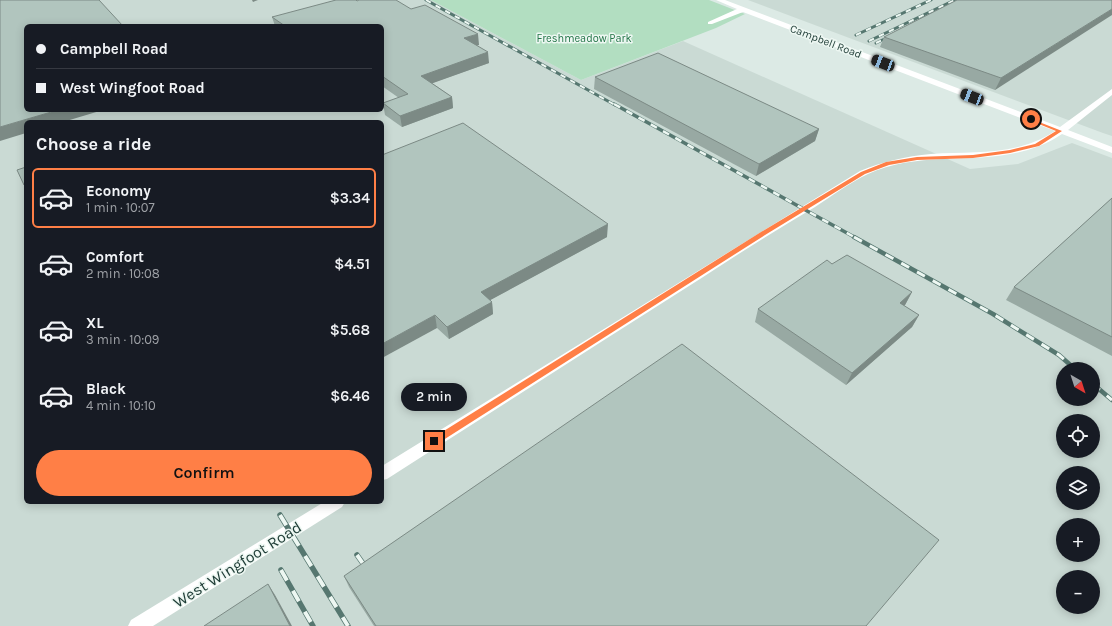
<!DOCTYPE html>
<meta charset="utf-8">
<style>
:root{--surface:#171b24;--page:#20242c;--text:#f1f3f6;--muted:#9ea1a6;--line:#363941;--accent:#ff7f46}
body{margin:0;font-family:Karla,sans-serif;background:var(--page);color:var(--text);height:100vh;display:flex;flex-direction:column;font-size:15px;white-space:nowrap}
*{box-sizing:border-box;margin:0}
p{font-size:13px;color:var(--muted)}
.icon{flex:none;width:22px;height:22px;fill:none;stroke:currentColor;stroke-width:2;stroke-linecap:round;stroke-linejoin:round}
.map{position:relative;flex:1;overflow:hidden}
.panel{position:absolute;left:24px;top:120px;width:360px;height:384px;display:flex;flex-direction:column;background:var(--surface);border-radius:6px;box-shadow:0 2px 10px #0003}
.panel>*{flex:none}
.guide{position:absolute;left:24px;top:24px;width:360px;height:88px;border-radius:6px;box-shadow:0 2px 10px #0003;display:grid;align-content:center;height:88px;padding:0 12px;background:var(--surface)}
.needle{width:26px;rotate:141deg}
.buttons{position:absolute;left:1056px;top:362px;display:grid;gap:8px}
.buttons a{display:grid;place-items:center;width:44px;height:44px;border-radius:50%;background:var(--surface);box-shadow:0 2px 10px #0003;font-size:20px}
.end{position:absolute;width:18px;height:18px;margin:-9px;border:5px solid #ff7f46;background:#111;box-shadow:0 0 0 2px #111}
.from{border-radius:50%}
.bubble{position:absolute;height:28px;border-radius:14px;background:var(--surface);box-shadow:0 2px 10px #0003;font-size:13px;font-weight:600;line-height:28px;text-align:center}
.car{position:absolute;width:12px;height:24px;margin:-12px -6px;border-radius:5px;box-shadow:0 0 3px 1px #0007;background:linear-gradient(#222 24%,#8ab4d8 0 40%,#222 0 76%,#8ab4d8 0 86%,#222 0)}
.guide b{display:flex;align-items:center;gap:14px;height:38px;font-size:15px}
.guide b+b{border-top:1px solid var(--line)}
.guide i{width:10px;height:10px;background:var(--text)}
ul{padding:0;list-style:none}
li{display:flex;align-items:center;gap:12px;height:60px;margin:0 8px 6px;padding:0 4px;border:2px solid transparent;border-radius:6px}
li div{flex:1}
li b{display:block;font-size:15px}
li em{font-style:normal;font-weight:600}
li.on{border-color:var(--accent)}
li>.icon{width:36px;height:36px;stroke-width:1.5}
h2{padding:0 12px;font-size:18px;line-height:48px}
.cta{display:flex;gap:8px;margin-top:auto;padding:8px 12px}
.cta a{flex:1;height:46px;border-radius:24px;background:var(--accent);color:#111;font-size:16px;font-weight:600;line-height:46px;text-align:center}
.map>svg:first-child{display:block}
.built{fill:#cadad4;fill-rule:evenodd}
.green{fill:#b2dec1}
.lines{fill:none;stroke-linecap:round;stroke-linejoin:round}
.minor{fill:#fff;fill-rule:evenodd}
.rail-far3-casing{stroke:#567770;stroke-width:3}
.rail-far2-casing{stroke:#567770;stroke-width:3.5}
.rail-far1-casing{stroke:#567770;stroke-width:4.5}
.rail-casing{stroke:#567770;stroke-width:5.5}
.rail-far3{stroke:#edf7f2;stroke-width:2;stroke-dasharray:5.5;stroke-linecap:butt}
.rail-far2{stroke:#edf7f2;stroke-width:2.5;stroke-dasharray:7;stroke-linecap:butt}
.rail-far1{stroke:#edf7f2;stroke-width:3;stroke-dasharray:9;stroke-linecap:butt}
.rail{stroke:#edf7f2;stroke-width:4;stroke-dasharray:12;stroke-linecap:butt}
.wall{fill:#98a9a3}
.shaded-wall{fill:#7c8a85}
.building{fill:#b1c5be;stroke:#7c8a85}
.route{fill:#ff7f46}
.labels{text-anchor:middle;stroke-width:3;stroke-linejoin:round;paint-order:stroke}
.far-park-label{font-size:11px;fill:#237548;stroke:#edf7f2}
.far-street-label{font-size:11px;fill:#1d3b35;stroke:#edf7f2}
.near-street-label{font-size:16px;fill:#1d3b35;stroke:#edf7f2}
</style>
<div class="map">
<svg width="1112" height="626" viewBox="0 0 1112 626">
<rect width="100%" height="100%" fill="#dceae5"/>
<!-- built -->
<g class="built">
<path d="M 0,0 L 431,0 L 581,80 L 683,41 L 970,169 L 1018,164 L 1072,143 L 1112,158 L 1112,626 L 0,626 ZM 26,26 L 382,26 L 382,110 L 26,110 ZM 26,122 L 382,122 L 382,502 L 26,502 ZM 1063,369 L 1093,369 L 1093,399 L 1063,399 ZM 1063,421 L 1093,421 L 1093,451 L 1063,451 ZM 1063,473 L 1093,473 L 1093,503 L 1063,503 ZM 1063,525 L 1093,525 L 1093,555 L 1063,555 ZM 1063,577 L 1093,577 L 1093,607 L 1063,607 Z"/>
<polygon points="748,0 1112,0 1112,136 1103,133"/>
</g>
<!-- green -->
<polygon class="green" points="431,0 709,0 745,14 716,28 581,80"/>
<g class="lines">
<!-- minor -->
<g class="minor">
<path d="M 716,0 L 725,0 L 746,8 L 1060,127 L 1112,89 L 1112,95 L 1068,130 L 1112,147 L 1112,153 L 1062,134 C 1003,174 930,145 868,174 C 849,183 832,196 815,207 C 776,230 738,254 700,279 C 596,345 492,412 387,479 L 382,480 L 382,466 L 860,171 C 882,162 906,156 931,154 C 975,151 1015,157 1055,131 L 743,12 L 712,24 L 708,24 L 708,22 L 737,9 Z"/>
<polygon points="324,502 345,502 342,507 153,626 128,626 131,620"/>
</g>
<defs>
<g id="rail-far3">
<polyline points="426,0 615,105"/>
<polyline points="856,35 931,0"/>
<polyline points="869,41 955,0"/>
<polyline points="876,43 893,35"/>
</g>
<polyline id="rail-far2" points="614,104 856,238"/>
<g id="rail-far1">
<polyline points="854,237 993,314 1059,355 1075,369"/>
<polyline points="1093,384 1112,400"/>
</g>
<g id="rail">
<polyline points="280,515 348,626"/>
<polyline points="357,555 369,572"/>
<polyline points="281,570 313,626"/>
</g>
</defs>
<!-- rail-far3 casing -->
<use href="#rail-far3" class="rail-far3-casing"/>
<!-- rail-far2 casing -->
<use href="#rail-far2" class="rail-far2-casing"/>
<!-- rail-far1 casing -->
<use href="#rail-far1" class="rail-far1-casing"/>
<!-- rail casing -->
<use href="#rail" class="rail-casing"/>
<!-- rail-far3 -->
<use href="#rail-far3" class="rail-far3"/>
<!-- rail-far2 -->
<use href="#rail-far2" class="rail-far2"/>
<!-- rail-far1 -->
<use href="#rail-far1" class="rail-far1"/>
<!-- rail -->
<use href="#rail" class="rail"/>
</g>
<!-- wall -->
<g class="wall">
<polygon points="1112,0 995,90 880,47 884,37"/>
<polygon points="357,1 411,9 479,45 477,45 489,63 432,83 452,97 453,108 402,127 385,115 383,103 399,98 382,86 382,26 275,26 272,17"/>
<polygon points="595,77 819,129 815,141 756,176 594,89"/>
<polygon points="382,155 607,237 490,300 492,302 493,314 449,339 437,328"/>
<polygon points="1112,198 1112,356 1006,300 1014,287"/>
<polygon points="832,264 912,292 905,305 904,306 919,315 912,327 846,385 755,322 758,309"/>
<polygon points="344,576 866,626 374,626 349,587"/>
</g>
<!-- shaded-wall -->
<g class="shaded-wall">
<polygon points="252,0 258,0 253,2"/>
<polygon points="1112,9 1112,15 995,90 1001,78"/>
<polygon points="478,34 479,45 465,49 464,38"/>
<polygon points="488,52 489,63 422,87 421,76"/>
<polygon points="452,97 453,108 402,127 400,116"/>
<polygon points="58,110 103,110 63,122 26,122 26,133 0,141 0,127"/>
<polygon points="819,129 815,141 756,176 759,164"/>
<polygon points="608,224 607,237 483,304 481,292"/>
<polygon points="912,292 905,305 893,315 900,303"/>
<polygon points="492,302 493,314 449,339 447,327"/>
<polygon points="435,315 437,328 382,358 382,344"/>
<polygon points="919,315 912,327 846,385 852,373"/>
<polygon points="268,584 275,595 292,626 290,626"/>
</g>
<!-- building -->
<g class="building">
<polygon points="0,0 99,0 123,26 26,26 26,110 58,110 0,127"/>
<polygon points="336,0 356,0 357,1 359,0 396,0 411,9 425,5 478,34 464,38 488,52 421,76 452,97 400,116 383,103 408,94 382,76 382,26 285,26 272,17"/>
<polygon points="957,0 1112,0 1112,9 1001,78 884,37"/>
<polygon points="658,53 819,129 759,164 595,77"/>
<polygon points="463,123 608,224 481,292 492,302 447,327 435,315 382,344 382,155"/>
<polygon points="26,167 26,184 24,185 17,170"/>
<polygon points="1112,198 1112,337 1014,287"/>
<polygon points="847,255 912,292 900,303 919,315 852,373 758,309 827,260 832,264"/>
<polygon points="682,344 939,540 866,626 376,626 344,576"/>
<polygon points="268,584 290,626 204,626"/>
</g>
<!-- route -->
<polygon class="route" points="1029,118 1062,131 1039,146 1010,153 973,158 917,160 889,165 865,174 765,235 437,444 431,444 431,439 761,232 861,172 886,162 917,157 973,155 1010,150 1035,144 1056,131 1029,120"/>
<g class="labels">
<!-- far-park labels -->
<g class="far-park-label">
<text x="584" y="42">Freshmeadow Park</text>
</g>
<!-- far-street labels -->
<g class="far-street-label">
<text transform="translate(826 41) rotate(21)" y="4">Campbell Road</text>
</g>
<!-- near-street labels -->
<g class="near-street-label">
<text transform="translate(237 564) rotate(-32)" y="6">West Wingfoot Road</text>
</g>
</g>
</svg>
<div class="buttons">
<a><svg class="needle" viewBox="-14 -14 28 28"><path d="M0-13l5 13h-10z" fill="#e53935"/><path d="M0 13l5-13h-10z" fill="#9ea1a6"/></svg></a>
<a><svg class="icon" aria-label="locate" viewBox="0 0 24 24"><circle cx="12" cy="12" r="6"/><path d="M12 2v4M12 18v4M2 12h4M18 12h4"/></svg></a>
<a><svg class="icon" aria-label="layers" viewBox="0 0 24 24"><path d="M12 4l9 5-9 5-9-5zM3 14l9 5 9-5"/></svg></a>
<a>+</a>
<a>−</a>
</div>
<i class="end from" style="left:1031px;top:119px"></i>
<i class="end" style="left:434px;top:441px"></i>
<div class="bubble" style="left:401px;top:383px;width:66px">2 min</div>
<i class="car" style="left:883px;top:63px;rotate:291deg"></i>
<i class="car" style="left:972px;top:97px;rotate:291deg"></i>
<div class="guide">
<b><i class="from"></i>Campbell Road</b>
<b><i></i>West Wingfoot Road</b>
</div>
<section class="panel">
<h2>Choose a ride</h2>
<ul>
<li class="on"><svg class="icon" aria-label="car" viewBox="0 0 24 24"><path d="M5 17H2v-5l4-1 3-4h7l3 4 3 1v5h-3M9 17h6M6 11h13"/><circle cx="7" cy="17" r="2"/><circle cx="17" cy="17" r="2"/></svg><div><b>Economy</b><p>1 min · 10:07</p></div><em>$3.34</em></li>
<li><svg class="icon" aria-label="car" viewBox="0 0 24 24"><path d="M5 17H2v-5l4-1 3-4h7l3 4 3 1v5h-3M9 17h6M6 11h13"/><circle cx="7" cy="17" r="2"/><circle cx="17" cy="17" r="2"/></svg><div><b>Comfort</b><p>2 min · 10:08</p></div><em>$4.51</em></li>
<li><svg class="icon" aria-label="car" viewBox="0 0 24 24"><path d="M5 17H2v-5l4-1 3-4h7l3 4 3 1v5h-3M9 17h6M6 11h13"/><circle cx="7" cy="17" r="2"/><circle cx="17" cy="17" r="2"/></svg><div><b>XL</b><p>3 min · 10:09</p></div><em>$5.68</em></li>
<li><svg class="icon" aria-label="car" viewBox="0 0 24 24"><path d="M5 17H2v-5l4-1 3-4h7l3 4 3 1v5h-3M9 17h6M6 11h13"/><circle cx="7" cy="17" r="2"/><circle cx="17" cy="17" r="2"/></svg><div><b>Black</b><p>4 min · 10:10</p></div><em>$6.46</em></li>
</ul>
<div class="cta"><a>Confirm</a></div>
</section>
</div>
